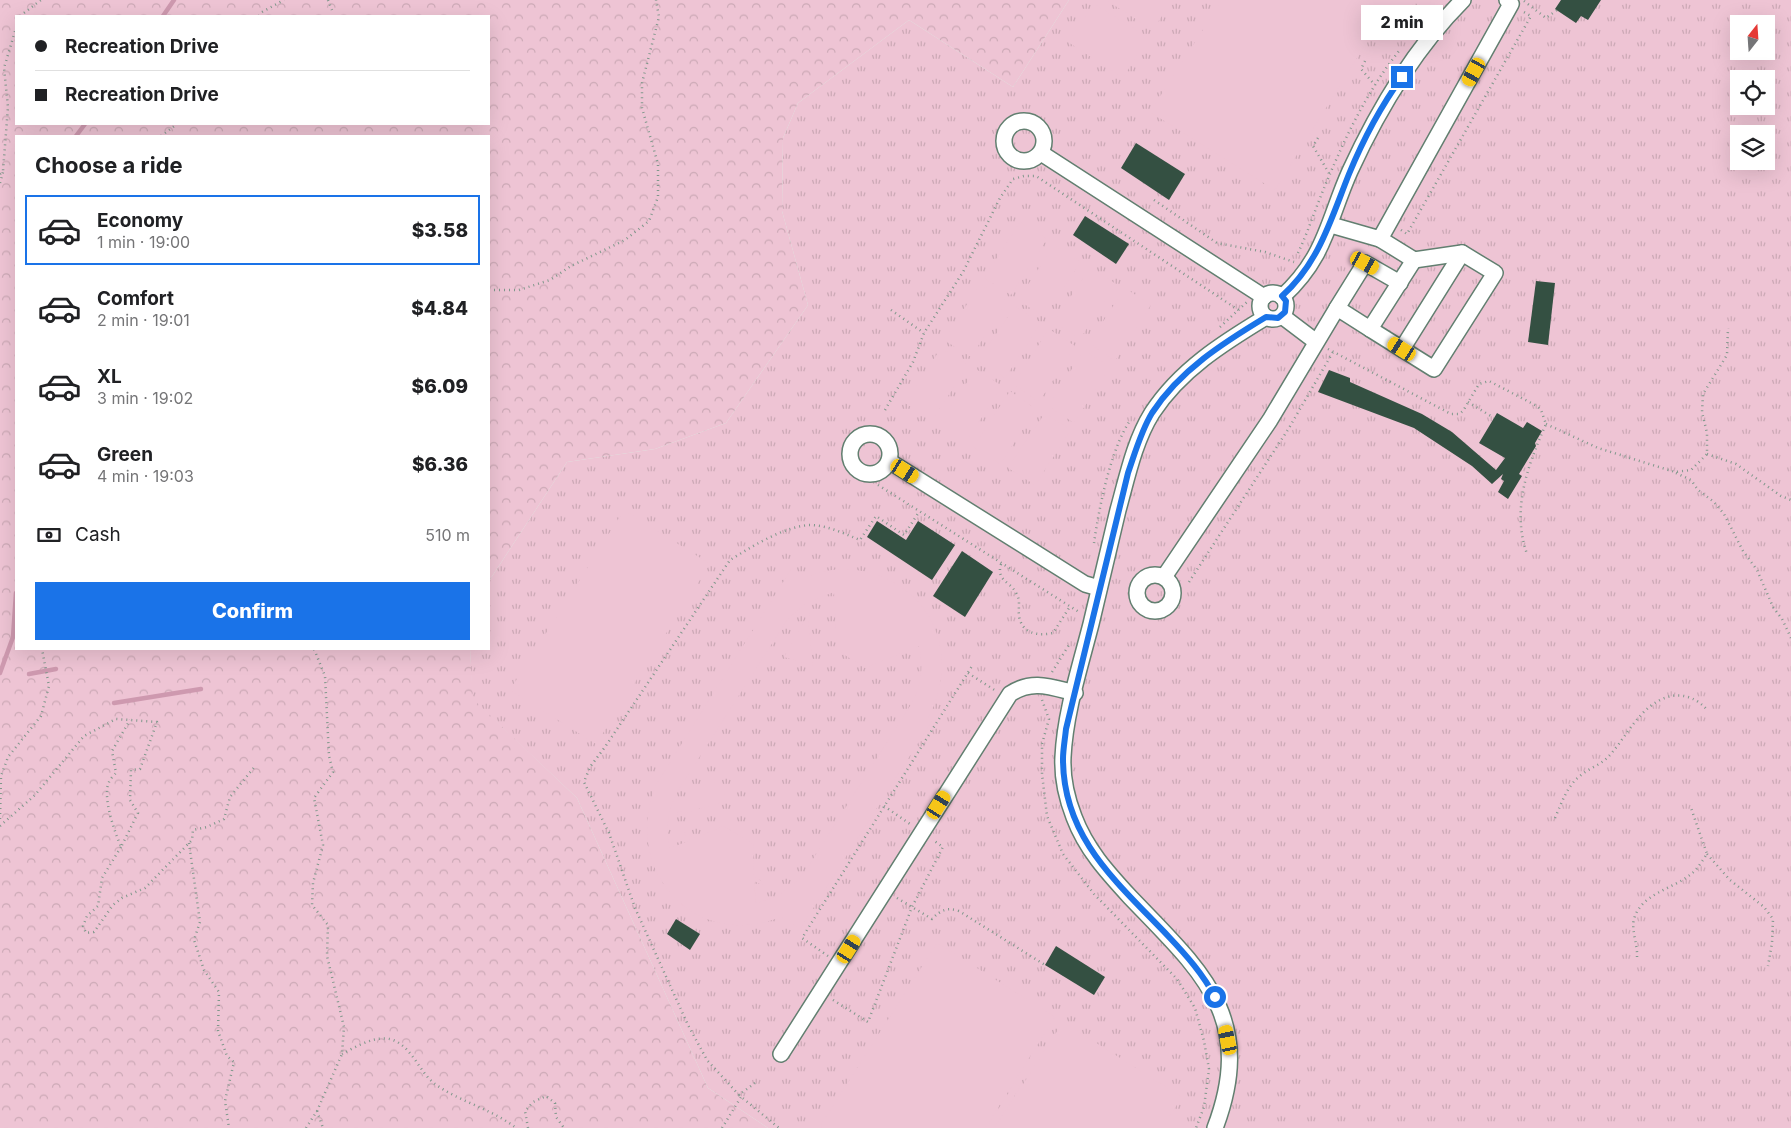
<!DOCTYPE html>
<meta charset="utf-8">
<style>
:root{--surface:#fff;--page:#f6f6f6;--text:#202124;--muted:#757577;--line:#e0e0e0;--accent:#1a73e8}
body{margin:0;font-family:Inter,sans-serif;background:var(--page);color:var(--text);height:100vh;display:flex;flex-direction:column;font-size:19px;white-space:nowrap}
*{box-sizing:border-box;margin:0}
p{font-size:16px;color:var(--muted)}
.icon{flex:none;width:28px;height:28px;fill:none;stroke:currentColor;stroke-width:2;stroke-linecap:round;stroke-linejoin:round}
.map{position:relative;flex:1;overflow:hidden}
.details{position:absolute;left:15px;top:135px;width:475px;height:515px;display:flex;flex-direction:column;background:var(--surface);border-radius:0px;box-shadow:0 5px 20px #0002}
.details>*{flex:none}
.banner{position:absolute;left:15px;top:15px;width:475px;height:110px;border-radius:0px;box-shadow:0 5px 20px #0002;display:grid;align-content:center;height:110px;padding:0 20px;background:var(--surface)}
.needle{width:32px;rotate:17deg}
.buttons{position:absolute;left:1730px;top:15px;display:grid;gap:10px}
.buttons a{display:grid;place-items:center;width:45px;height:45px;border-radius:0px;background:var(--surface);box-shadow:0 5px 20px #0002;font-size:25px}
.end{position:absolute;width:22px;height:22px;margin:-11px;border:6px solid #1a73e8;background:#fff;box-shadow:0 0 0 2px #fff}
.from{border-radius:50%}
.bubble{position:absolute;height:35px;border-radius:0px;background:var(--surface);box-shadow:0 5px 20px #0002;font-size:16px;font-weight:800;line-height:35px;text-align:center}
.car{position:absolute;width:15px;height:30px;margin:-15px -8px;border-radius:6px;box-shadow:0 0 4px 1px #0007;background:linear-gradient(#f5c518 24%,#345 0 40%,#f5c518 0 76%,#345 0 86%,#f5c518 0)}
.banner b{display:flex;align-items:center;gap:18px;height:48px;font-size:19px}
.banner b+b{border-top:1px solid var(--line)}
.banner i{width:12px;height:12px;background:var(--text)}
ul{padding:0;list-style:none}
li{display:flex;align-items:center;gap:15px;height:70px;margin:0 10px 8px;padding:0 10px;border:2px solid transparent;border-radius:0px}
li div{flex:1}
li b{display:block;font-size:19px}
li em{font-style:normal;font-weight:800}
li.current{border-color:var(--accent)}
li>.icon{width:45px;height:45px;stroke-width:1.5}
h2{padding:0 20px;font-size:22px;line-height:60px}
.pay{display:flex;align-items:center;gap:12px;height:55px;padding:0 20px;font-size:19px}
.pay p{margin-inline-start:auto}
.action{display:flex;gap:10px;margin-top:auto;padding:10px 20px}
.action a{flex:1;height:58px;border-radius:0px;background:var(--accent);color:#fff;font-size:20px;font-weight:800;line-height:58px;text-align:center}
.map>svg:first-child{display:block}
.grass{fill:url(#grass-tufts);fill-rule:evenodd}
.forest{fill:url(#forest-crowns);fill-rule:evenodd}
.garden{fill:#eec4d4;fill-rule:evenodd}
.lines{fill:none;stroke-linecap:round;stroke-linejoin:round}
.stream{stroke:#ce99af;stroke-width:4.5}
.building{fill:#345042}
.minor-casing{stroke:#627f70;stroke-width:18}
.path{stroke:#81988c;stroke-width:2.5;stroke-dasharray:1 4;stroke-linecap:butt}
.minor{stroke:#fff;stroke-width:15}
.route{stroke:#1a73e8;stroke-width:6}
</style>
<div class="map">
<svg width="1791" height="1128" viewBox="0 0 1791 1128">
<defs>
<pattern id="grass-tufts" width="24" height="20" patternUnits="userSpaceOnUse" patternTransform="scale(1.25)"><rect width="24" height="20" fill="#eec4d4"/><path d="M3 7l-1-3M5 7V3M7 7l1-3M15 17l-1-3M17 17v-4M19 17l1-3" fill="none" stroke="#cca9b6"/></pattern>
<pattern id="forest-crowns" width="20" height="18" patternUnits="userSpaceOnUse" patternTransform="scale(1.25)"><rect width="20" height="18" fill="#eec4d4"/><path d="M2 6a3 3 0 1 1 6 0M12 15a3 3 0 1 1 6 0" fill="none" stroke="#cca9b6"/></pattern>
</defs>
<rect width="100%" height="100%" fill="#d7f8e7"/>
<!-- grass -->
<path class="grass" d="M 1069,0 L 1791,0 L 1791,1128 L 768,1128 L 708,1088 L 577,798 L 472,699 L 470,649 L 489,649 L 489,581 L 567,462 L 655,449 L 726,423 L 808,305 L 782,211 L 783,138 L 798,103 L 909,20 L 1013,87 ZM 1739,24 L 1766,24 L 1766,51 L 1739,51 ZM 1739,79 L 1766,79 L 1766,106 L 1739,106 ZM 1739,134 L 1766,134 L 1766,161 L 1739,161 Z"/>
<!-- forest -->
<path class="forest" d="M 0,0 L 1069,0 L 1013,87 L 909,20 L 798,103 L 783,138 L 782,211 L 808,305 L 726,423 L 655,449 L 567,462 L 489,581 L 489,136 L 16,136 L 16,649 L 470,649 L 473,699 L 577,798 L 708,1088 L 768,1128 L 0,1128 ZM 16,16 L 489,16 L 489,124 L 16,124 Z"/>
<!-- garden -->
<g class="garden">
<polygon points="1106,0 1172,0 1153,30"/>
<polygon points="1222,0 1393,0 1275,190 1150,112"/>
<polygon points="1094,4 1148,37 1123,78 1068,42"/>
<polygon points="1020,222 1047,239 1011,295 984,278"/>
<polygon points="1054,245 1081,262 1044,317 1018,300"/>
<polygon points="1090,267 1116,284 1080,339 1054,322"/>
<polygon points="980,284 1007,301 971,357 944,340"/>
<polygon points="1125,288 1151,305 1115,361 1089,343"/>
<polygon points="1015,306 1041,323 1005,378 978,361"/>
<polygon points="1049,329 1075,346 1039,402 1013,384"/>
<polygon points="941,348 968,365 932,421 905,403"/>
<polygon points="1084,350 1110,367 1074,423 1048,406"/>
<polygon points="976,369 1002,386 966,442 939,424"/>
<polygon points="1010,391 1036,409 1000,464 973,447"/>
<polygon points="1045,413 1071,430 1035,485 1008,468"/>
<polygon points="624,510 710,564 596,744 510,690"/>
<path d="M 792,568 L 807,577 C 826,568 851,567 871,573 C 937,592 959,660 928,718 L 932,721 L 800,929 L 781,917 C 693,952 620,868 657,783 ZM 834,592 L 837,650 L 865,668 L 919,646 C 924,668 921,687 910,706 L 806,870 C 793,887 777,899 756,903 L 754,881 L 762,885 L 763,882 L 754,876 L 753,844 L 724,826 L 695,838 L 685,832 L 684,835 L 691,840 L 670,848 C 665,830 668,812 676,794 L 787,620 L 806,603 Z"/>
<polygon points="809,613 810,616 808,618 813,666 784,657 806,618 805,614"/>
<polygon points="710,777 729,800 678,815 677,812 682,811"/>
<polygon points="937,943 1055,1017 985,1128 823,1128 820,1126"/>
<polygon points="1063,1022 1182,1097 1162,1128 995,1128"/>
<polygon points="1015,1083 1020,1087 994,1128 986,1128"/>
</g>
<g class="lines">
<!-- stream -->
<g class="stream">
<polyline points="163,16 174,0"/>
<polyline points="76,136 85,124"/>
<polyline points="0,673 13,637 16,593"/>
<polyline points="29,674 56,669"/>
<polyline points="114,703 201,689"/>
</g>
</g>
<!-- building -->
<g class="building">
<polygon points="1561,0 1601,0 1588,20 1581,16 1576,23 1555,9"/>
<polygon points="1136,143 1185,174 1169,200 1121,168"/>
<polygon points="1085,216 1129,244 1116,264 1073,235"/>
<polygon points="1536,281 1555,283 1548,345 1528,342"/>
<polygon points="1329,370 1350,378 1350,382 1422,414 1452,432 1496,470 1505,458 1479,443 1497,413 1523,428 1527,422 1542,431 1535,443 1536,446 1519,474 1522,476 1508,499 1498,492 1504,481 1501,479 1503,474 1492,484 1472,466 1414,428 1318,392"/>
<polygon points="877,521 906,540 918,521 955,545 932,580 867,537"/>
<polygon points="962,551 993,572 965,617 933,596"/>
<polygon points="676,919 700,934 690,950 667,934"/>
<polygon points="1056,946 1105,977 1094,995 1045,965"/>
</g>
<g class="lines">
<defs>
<g id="minor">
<circle cx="1024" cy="141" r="20"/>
<polyline points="1041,153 1264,297"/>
<polyline points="1331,225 1380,239 1511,4 1507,0"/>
<circle cx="1273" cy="306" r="13"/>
<path d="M 1282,297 C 1326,257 1328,220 1350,171 C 1379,108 1414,49 1463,0"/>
<polyline points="1337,308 1365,263 1400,283"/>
<polyline points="1282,316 1315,341"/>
<polyline points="1370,329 1434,369 1495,273 1462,253 1414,260"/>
<polyline points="1402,349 1462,253"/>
<circle cx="870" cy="454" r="20"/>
<polyline points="889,461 1085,584 1099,588"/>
<circle cx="1155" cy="593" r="18"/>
<polyline points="1164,577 1270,420 1337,308 1370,329 1414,260 1380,239"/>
<path d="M 781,1054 L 1010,694 C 1032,679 1051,687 1075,693"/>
<path d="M 1215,1128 C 1257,1017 1201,971 1130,897 C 1107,872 1086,849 1074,817 C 1067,799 1062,777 1063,757 C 1065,713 1080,667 1091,624 C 1100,586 1109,548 1118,510 C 1127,478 1134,442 1152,413 C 1180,370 1223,343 1266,317"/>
</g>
</defs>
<!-- minor casing -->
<use href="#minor" class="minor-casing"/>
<!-- path -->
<g class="path">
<polyline points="328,0 332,10"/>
<polyline points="1524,1 1546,18 1557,10"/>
<polyline points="20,16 41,0"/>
<polyline points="259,16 262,12 284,0"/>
<polyline points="1365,61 1361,69 1375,85"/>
<polyline points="161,136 177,124"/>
<polyline points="1318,138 1313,146 1330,175"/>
<polyline points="0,174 3,171 8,107 4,68 16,28"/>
<polyline points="0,183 3,172"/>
<polyline points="1154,200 1217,243 1265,252 1294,262"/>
<polyline points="1401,230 1407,234 1531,16 1522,11"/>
<path d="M 1298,253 C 1307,234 1314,213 1322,193 C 1342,144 1366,92 1399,51"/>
<polyline points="489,290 519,290 550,280 571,266 625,240 649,221 658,197 658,164 642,108 642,83 659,17 656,0"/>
<polyline points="891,310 924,333"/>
<polyline points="1220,327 1247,302"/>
<path d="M 1328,349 L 1451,414 L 1459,414 L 1463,411 L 1479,384 L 1489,381 L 1537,406 L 1541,410 L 1546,424 C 1528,465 1511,509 1527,554"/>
<polyline points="1468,402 1494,418"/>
<polyline points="885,410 913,362 924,333 963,272 1000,198 1013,179 1024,176 1036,176 1240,311"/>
<polyline points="1546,424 1598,448 1675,472 1691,470 1707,454 1707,433 1702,412 1703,394 1727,355 1728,328"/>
<polyline points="1707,454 1736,464 1781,496 1791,500"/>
<polyline points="1676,473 1691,480 1698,490 1714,502 1724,514 1743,551 1757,570 1773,607 1782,619 1791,638"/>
<polyline points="878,485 1079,612"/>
<path d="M 1094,543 C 1099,508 1110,452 1129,422"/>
<path d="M 1001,564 C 996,581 1010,581 1016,593 C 1021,601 1018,607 1019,616 C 1022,634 1038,636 1053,633 L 1069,608"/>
<polyline points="1189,582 1289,428 1333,352"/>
<polyline points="1052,672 1069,645"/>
<polyline points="968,673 996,691"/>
<polyline points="1042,700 1049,719 1042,744 1042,774 1047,816 1063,854 1094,894 1177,979 1195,1008 1204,1041 1209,1069 1204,1107 1196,1128"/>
<polyline points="884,806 910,824"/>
<path d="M 1555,818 C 1562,802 1567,786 1580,776 C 1589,768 1601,765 1609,756 C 1621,743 1630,726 1642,714 C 1662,692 1689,688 1708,711"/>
<polyline points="0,819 1,776 8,757 41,716 49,686 42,649"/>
<path d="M 0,826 L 35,795 L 84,736 L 116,719 L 157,722 L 140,769 L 131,770 L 130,800 L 138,813 L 121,847 C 115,832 102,798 109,782 C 110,779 114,775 116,773 L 112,751 L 130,720"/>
<polyline points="189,843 200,922 194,940 204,970 219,992 218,1031 227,1056 234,1062 225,1101 229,1128"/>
<polyline points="121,847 102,878 98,906 87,916 83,926 86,933 94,932 113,905 122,898 145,888 192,840 193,830 207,827 224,819 230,797 256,765"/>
<polyline points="1707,854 1730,880 1764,907 1773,919 1772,943 1768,966"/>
<path d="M 897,898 L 932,919 C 941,910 947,907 959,911 L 1045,965"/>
<polyline points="828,956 802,938 972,666"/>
<path d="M 1637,957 C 1638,945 1631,931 1634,919 C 1641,894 1672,889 1690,875 C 1697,870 1702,861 1707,854 L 1691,808"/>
<polyline points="833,1000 868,1022 912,907 943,847 933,840"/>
<path d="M 342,1054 C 355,1047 377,1034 393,1040 C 413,1048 419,1072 435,1084 C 460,1102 492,1109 516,1128"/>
<path d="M 755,1083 L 739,1095 L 707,1060 L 688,1025 L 635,908 L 609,833 L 584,782 L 590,767 L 605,747 L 730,560 C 751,547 786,525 812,525 C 829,526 845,534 860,540 L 876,516 L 904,535 L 919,512"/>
<polyline points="739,1095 779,1128"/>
<polyline points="317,1111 323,1128"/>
<polyline points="306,1128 317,1111 342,1054 344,1027 327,956 328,925 312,905 313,883 323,845 314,798 333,772 329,756 325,676 314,649"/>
<polyline points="528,1128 525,1111 533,1102 546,1096 555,1103 556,1117 564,1128"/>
<polyline points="722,1128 741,1097"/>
</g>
<!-- minor -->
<use href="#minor" class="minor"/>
</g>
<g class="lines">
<!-- route -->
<path class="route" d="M 1215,997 C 1203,974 1186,955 1169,937 C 1119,884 1063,839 1063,759 C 1063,750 1065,739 1066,729 L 1128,473 C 1135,453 1141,431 1152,413 C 1180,370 1223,343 1266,317 L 1278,318 L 1285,312 L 1286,301 L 1282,296 C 1319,263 1331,219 1349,174 C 1363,140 1381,106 1402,77"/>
</g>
</svg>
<div class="buttons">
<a><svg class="needle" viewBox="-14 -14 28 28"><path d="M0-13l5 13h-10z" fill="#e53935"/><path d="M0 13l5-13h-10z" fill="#757577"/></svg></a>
<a><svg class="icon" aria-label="locate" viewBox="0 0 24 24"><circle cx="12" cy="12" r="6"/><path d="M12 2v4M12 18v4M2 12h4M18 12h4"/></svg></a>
<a><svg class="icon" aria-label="layers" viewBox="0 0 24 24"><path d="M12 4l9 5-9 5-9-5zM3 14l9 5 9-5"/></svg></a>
</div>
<i class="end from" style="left:1215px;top:997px"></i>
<i class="end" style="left:1402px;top:77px"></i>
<div class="bubble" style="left:1361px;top:5px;width:82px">2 min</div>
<i class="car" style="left:1474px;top:72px;rotate:209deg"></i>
<i class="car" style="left:1365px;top:263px;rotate:119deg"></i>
<i class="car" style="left:1402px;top:349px;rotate:302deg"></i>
<i class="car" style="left:905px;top:471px;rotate:122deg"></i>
<i class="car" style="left:939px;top:805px;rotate:32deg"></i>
<i class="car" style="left:849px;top:949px;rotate:32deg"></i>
<i class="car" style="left:1228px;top:1040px;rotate:348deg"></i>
<div class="banner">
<b><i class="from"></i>Recreation Drive</b>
<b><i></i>Recreation Drive</b>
</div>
<section class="details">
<h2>Choose a ride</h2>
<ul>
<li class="current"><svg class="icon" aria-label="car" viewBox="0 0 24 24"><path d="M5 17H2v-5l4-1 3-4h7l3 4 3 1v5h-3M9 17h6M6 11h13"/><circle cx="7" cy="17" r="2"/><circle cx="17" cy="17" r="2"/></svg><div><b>Economy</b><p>1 min · 19:00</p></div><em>$3.58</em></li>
<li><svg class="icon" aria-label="car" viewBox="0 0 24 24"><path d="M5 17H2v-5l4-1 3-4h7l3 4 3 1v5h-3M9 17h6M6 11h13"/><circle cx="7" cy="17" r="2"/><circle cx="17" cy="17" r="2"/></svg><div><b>Comfort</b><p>2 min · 19:01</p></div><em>$4.84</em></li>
<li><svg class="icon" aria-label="car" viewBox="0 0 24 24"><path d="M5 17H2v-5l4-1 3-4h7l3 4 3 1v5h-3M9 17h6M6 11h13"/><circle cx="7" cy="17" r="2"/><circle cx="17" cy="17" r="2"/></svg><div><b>XL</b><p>3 min · 19:02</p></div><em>$6.09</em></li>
<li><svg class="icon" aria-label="car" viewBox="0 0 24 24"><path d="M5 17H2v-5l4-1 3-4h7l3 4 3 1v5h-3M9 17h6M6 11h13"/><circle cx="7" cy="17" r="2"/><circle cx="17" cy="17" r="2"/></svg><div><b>Green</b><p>4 min · 19:03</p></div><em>$6.36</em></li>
</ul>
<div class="pay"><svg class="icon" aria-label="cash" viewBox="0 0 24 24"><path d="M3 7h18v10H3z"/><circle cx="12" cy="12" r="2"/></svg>Cash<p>510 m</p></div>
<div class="action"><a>Confirm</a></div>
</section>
</div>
